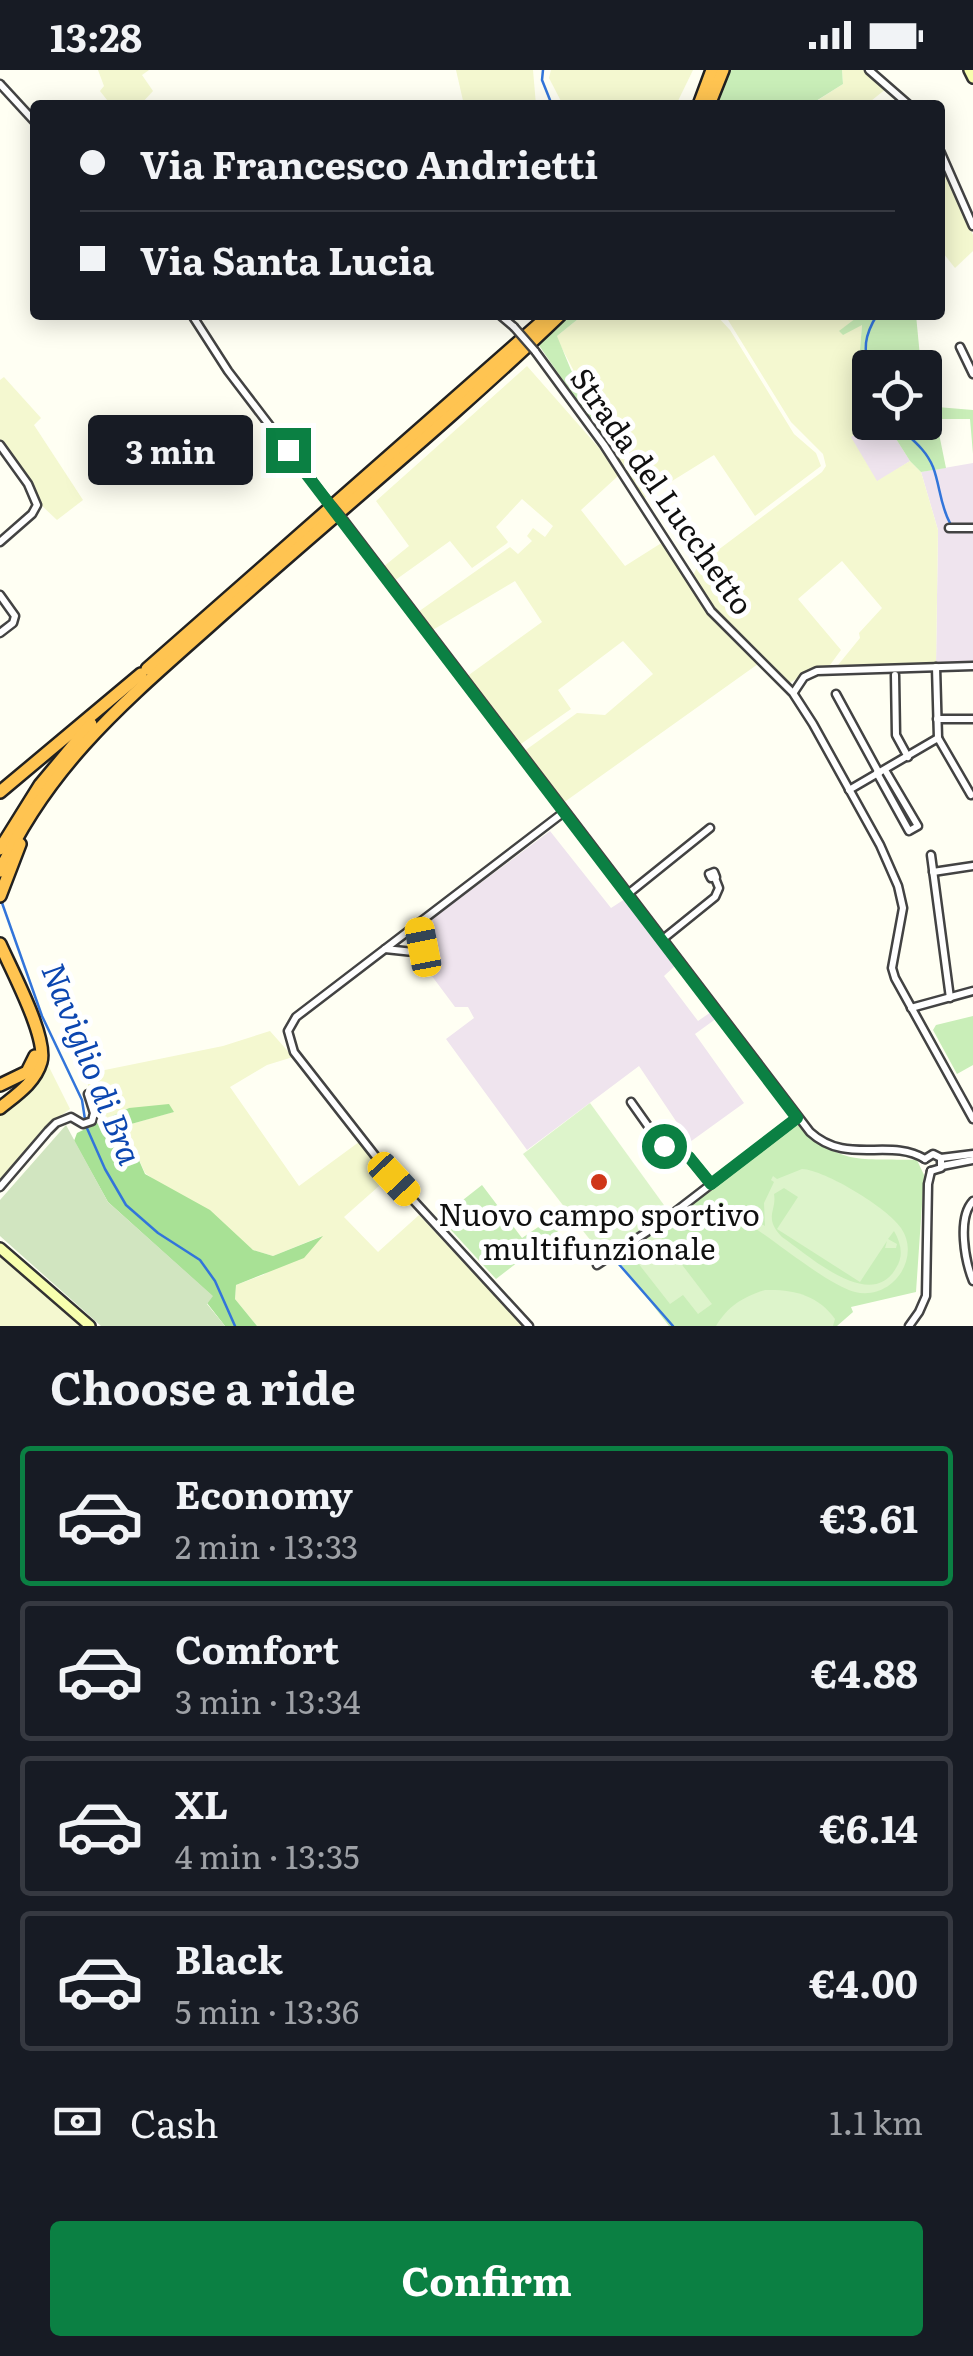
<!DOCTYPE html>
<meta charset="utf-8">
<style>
:root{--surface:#171b24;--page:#242831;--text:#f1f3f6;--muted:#9ea1a6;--line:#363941;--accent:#0b8043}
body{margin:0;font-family:Literata,serif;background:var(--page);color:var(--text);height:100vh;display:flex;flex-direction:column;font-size:38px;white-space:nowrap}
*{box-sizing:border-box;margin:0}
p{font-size:32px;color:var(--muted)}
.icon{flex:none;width:55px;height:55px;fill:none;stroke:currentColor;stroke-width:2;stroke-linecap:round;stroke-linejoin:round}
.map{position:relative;height:1256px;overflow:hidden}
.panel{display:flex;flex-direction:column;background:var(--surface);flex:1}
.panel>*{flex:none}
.guide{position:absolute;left:30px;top:30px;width:915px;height:220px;border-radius:10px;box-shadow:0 5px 25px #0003;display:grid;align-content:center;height:220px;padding:0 50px;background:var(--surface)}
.tools{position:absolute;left:852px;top:280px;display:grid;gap:20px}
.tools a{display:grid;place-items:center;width:90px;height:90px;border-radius:10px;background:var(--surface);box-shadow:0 5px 25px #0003;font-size:50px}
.end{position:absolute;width:45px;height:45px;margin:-22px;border:12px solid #0b8043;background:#fff;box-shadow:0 0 0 5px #fff}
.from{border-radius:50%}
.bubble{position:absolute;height:70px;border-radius:10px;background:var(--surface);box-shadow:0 5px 25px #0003;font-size:32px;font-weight:700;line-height:70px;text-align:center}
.car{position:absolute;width:30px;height:60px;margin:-30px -15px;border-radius:12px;box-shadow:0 0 8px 2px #0007;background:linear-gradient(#f5c518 24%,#345 0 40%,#f5c518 0 76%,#345 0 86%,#f5c518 0)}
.guide b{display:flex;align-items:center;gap:35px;height:95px;font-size:38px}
.guide b+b{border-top:2px solid var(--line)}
.guide i{width:25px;height:25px;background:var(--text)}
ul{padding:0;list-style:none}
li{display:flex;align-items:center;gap:30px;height:140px;margin:0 20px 15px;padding:0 30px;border:5px solid var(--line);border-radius:10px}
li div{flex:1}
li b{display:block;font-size:38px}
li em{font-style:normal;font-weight:700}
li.current{border-color:var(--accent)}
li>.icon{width:90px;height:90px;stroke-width:1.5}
h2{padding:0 50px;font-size:45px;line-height:120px}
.pay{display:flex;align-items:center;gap:25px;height:110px;padding:0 50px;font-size:38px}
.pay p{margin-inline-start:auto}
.primary-button{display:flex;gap:20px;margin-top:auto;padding:20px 50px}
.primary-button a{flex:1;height:115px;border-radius:10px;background:var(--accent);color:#fff;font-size:40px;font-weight:700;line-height:115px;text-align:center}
.status{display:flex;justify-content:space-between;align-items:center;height:70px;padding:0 50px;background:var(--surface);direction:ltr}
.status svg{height:28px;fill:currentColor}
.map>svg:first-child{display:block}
.industrial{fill:#efe4ee}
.farmland{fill:#f4f8d0}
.green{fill:#c9eeb8}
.forest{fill:#a8e195}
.cemetery{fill:#d1e5c0}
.pitch{fill:#ddf4cb;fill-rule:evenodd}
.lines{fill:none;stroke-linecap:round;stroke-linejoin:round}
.stream{stroke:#3275da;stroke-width:2.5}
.street-casing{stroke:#434343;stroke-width:11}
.secondary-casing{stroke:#323232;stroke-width:14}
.highway-casing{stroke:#212121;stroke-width:16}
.street{stroke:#fff;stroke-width:6}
.secondary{stroke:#f7ffae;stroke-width:9}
.highway{stroke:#ffc451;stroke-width:11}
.street-bridge-casing{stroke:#434343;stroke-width:11;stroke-linecap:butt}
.street-bridge{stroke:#fff;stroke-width:6}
.route{stroke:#0b8043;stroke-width:12}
.poi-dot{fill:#cf3619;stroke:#fff;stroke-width:4}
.labels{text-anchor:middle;stroke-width:10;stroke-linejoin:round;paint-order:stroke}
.street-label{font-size:30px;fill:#101010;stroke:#fff}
.poi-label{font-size:30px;fill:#101010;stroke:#fff}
.water-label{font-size:32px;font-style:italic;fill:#0c46b0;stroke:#fff}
</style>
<div class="status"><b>13:28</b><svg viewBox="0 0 49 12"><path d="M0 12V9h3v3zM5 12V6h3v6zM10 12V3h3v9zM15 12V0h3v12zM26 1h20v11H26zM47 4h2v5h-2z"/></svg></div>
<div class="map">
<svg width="973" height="1256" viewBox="0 0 973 1256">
<rect width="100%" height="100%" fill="#fffff3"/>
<!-- industrial -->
<g class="industrial">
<polygon points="875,353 886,353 910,391 877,412 850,367"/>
<polygon points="973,393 973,593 936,594 938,460 921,402"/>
<polygon points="550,761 611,838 625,829 676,895 664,906 698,951 711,942 717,948 695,964 744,1033 690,1072 639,996 527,1080 446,969 474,948 468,937 455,937 423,894 432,887 427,853"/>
</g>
<!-- farmland -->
<g class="farmland">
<polygon points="98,0 149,0 142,5 153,21 140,35 111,35 100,21 104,16"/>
<polygon points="456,0 533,0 536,35 464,35"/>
<polygon points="551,0 693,0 676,35 563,35 549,8"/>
<polygon points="842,0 863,0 887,18 866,35 817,35 815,32 843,14"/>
<polygon points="940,90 973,165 973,181 955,198 940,179"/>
<polygon points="583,245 716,245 730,260 794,364 816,383 821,396 755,446 714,385 643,429 598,361 603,356 558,271 557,266"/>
<polygon points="725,245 860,245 839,262 862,254 860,280 870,317 870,352 875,353 851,367 877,411 910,391 921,402 938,460 936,594 838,595 860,568 859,563 882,538 842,491 798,529 841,580 830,595 812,599 788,614 727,555 692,508 698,495 822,402 826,396 823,384 791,352"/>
<polygon points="527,296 600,379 618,406 581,440 625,496 663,472 703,536 758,594 563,733 523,682 577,643 605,645 653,604 623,571 558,620 571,639 518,676 466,607 542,552 515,511 431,561 418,542 510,477 518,484 532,471 527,466 533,458 545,467 553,456 522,429 496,457 508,472 506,474 472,498 450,471 394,511 383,497 409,476 376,431"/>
<polygon points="4,307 41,348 34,355 83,430 57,450 39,433 35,418 0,372 0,310"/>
<polygon points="270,961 293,987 267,995 230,1017 299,1116 359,1072 387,1109 344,1147 378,1182 419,1145 523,1256 257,1256 235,1229 236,1215 263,1205 322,1166 273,1186 253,1180 145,1103 124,1056 173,1042 129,1038 98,1053 88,1015 90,1003 223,976"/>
<polygon points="48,995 70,1039 52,1052 0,1111 0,1045 35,1016"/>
<polygon points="0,1184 58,1234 82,1256 0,1256"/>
</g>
<!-- green -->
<g class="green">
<polygon points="728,0 842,0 843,14 816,31 817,35 714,35"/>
<polygon points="570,245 583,245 557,266 571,300 604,356 598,361 538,274"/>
<polygon points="860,245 916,245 921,297 870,298 870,317 860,280 862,255 843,265 839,261"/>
<polygon points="925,336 973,340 973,384 970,349 936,349 946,398 921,402 910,391 886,353 925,352"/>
<polygon points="973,946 973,995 957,1004 933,960 936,955"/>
<path d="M 797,1052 C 841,1097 859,1088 917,1090 L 924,1105 L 916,1222 L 851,1237 L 853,1242 L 837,1256 L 669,1256 L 617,1189 Z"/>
<polygon points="482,1115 522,1168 553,1147 562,1158 496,1209 440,1148"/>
</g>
<!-- forest -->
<polygon class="forest" points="169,1034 174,1042 124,1056 145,1104 210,1140 253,1180 273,1186 323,1166 304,1188 236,1215 235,1229 257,1256 225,1256 207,1233 212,1226 108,1132 74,1071 77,1063 129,1038"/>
<!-- cemetery -->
<polygon class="cemetery" points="66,1055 108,1132 213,1226 207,1234 225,1256 101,1256 0,1166 0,1130"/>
<!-- pitch -->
<g class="pitch">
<polygon points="590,1033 669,1142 605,1189 523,1084"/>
<path d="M 802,1099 C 825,1100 888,1138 901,1158 C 922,1189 891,1231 855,1222 C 829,1215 780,1175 756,1159 L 760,1153 L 765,1156 L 764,1133 L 774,1112 L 771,1110 L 773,1106 L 777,1109 ZM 784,1118 L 798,1127 L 777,1159 L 860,1212 L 887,1171 L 885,1178 L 896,1178 L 897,1174 L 888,1169 L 894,1161 C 901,1173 904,1186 896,1198 C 871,1243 808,1185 782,1167 C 763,1147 777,1141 774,1124 Z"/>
<polygon points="654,1158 712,1234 698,1244 683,1225 670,1234 627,1179"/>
<path d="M 765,1220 C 793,1219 818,1225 835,1249 L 833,1256 L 716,1256 C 728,1236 743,1227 765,1220 Z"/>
</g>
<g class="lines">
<!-- stream -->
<g class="stream">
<polyline points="543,0 542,10 552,35"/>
<path d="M 870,303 C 863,279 864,266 877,245"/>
<path d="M 894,352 C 908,367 925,377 933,397 C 940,415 940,435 950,453"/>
<polyline points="1,830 42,946 82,1030 86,1056 105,1099 126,1135 158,1163 200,1190 215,1211 235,1256"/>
<polyline points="617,1192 673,1256"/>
</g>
<defs>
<g id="street">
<polyline points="869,0 909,35"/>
<polyline points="0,14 35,52"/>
<polyline points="940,81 973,156"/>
<polyline points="192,245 228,301 325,428"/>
<polyline points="500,245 514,257"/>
<polyline points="960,277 973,304"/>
<polyline points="535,281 604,375 711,541 793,623 813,654 880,775 898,816 903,838 892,898 895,908 973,1049"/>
<polyline points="0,375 28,414 37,435 32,444 0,472"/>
<path d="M 345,452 L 810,1062 C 847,1096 889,1067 925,1089"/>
<polyline points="949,458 973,458"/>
<polyline points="0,525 15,546 13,553 0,563"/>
<polyline points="936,597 938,668"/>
<polyline points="895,605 896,665 908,687"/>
<polyline points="794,622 804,607 817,601 973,596"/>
<polyline points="836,624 879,703"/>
<polyline points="937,649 973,649"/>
<polyline points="877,703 909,761 918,756 885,700"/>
<polyline points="849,720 938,668 971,725"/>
<polyline points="931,785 950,928"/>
<polygon points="714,802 716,807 711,808 709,804"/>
<polyline points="933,802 973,796"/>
<polyline points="628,824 710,758"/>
<polyline points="663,869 715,827 719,818 715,808"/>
<polyline points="385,879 423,883 418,853"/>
<polyline points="911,938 973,921"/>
<polyline points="631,1032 660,1073 689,1087 711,1114"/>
<polyline points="941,1088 973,1084"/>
<polyline points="925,1089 933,1084 941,1088 941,1098 931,1101"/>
<polyline points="942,1096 973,1090"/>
<polyline points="0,1117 48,1061 56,1053 71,1047 83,1054 92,1051 94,1043 88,1024"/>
<path d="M 973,1131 C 957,1148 965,1191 973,1211"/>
<polyline points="597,1195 662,1152 797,1048"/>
<polyline points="529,1256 391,1106 294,982 288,961 296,947 564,742"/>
<polyline points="909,1256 919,1242 926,1226 928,1114 931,1101"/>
</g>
<g id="secondary">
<polyline points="969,0 973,8"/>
<polyline points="0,1178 90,1256"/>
</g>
<g id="highway">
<polyline points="699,35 712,0"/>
<polyline points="709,35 723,0"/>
<polyline points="147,599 546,248"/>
<polyline points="0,722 141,604"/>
<polyline points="0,779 40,715 91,654"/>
<path d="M 0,801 C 52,688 134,624 223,544 C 335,444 452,349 560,245"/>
<polyline points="0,826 20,774"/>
<path d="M 0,874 C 11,899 48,968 41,992 C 35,1013 16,1025 0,1038"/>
<polyline points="0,1015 27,1002 35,986"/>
</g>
</defs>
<!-- street casing -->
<use href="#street" class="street-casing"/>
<!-- secondary casing -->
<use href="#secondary" class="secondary-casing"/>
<!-- highway casing -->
<use href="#highway" class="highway-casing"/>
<!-- street -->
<use href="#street" class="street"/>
<!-- secondary -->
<use href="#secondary" class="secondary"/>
<!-- highway -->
<use href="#highway" class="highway"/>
<defs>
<g id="street-bridge">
<polyline points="514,257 535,281"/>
<polyline points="325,428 345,452"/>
</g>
</defs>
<!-- street-bridge casing -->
<use href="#street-bridge" class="street-bridge-casing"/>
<!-- street-bridge -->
<use href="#street-bridge" class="street-bridge"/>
</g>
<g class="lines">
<!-- route -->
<polyline class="route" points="288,380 797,1048 711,1114 689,1087 664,1076"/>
</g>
<!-- markers -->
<circle class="poi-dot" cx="599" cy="1112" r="10"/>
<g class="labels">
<!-- street labels -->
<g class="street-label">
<text transform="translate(661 422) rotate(55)" y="10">Strada del Lucchetto</text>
</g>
<!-- poi labels -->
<g class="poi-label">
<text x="599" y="1156">Nuovo campo sportivo<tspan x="599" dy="34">multifunzionale</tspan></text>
</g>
<!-- water labels -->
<g class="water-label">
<text transform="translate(91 994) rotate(68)" y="11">Naviglio di Bra</text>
</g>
</g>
</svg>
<div class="tools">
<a><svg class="icon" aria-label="locate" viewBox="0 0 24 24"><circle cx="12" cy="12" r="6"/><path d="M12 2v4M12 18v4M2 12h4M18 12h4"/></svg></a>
</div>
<i class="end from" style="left:664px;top:1076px"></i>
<i class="end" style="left:288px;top:380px"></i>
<div class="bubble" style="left:88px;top:345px;width:165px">3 min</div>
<i class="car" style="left:423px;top:877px;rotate:349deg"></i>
<i class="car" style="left:394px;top:1109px;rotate:137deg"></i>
<div class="guide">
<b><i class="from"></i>Via Francesco Andrietti</b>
<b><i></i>Via Santa Lucia</b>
</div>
</div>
<section class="panel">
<h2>Choose a ride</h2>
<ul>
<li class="current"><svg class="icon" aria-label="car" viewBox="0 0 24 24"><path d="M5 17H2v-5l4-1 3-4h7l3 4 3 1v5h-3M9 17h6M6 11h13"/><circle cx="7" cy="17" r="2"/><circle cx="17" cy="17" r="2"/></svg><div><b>Economy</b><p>2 min · 13:33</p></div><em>€3.61</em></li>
<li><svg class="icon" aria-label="car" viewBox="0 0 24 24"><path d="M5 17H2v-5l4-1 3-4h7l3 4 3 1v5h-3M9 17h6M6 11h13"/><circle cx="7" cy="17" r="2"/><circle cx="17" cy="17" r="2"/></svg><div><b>Comfort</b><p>3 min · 13:34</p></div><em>€4.88</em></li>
<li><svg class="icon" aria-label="car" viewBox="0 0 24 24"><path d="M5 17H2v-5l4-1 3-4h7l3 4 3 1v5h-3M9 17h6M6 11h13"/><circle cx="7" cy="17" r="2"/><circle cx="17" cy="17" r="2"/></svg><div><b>XL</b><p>4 min · 13:35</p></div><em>€6.14</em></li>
<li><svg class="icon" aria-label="car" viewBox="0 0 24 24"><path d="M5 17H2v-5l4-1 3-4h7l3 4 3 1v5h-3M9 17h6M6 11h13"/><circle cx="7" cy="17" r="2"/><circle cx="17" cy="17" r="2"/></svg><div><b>Black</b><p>5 min · 13:36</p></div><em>€4.00</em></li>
</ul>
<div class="pay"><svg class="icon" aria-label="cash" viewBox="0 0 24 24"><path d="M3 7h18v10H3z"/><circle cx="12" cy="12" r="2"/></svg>Cash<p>1.1 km</p></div>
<div class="primary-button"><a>Confirm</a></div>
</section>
